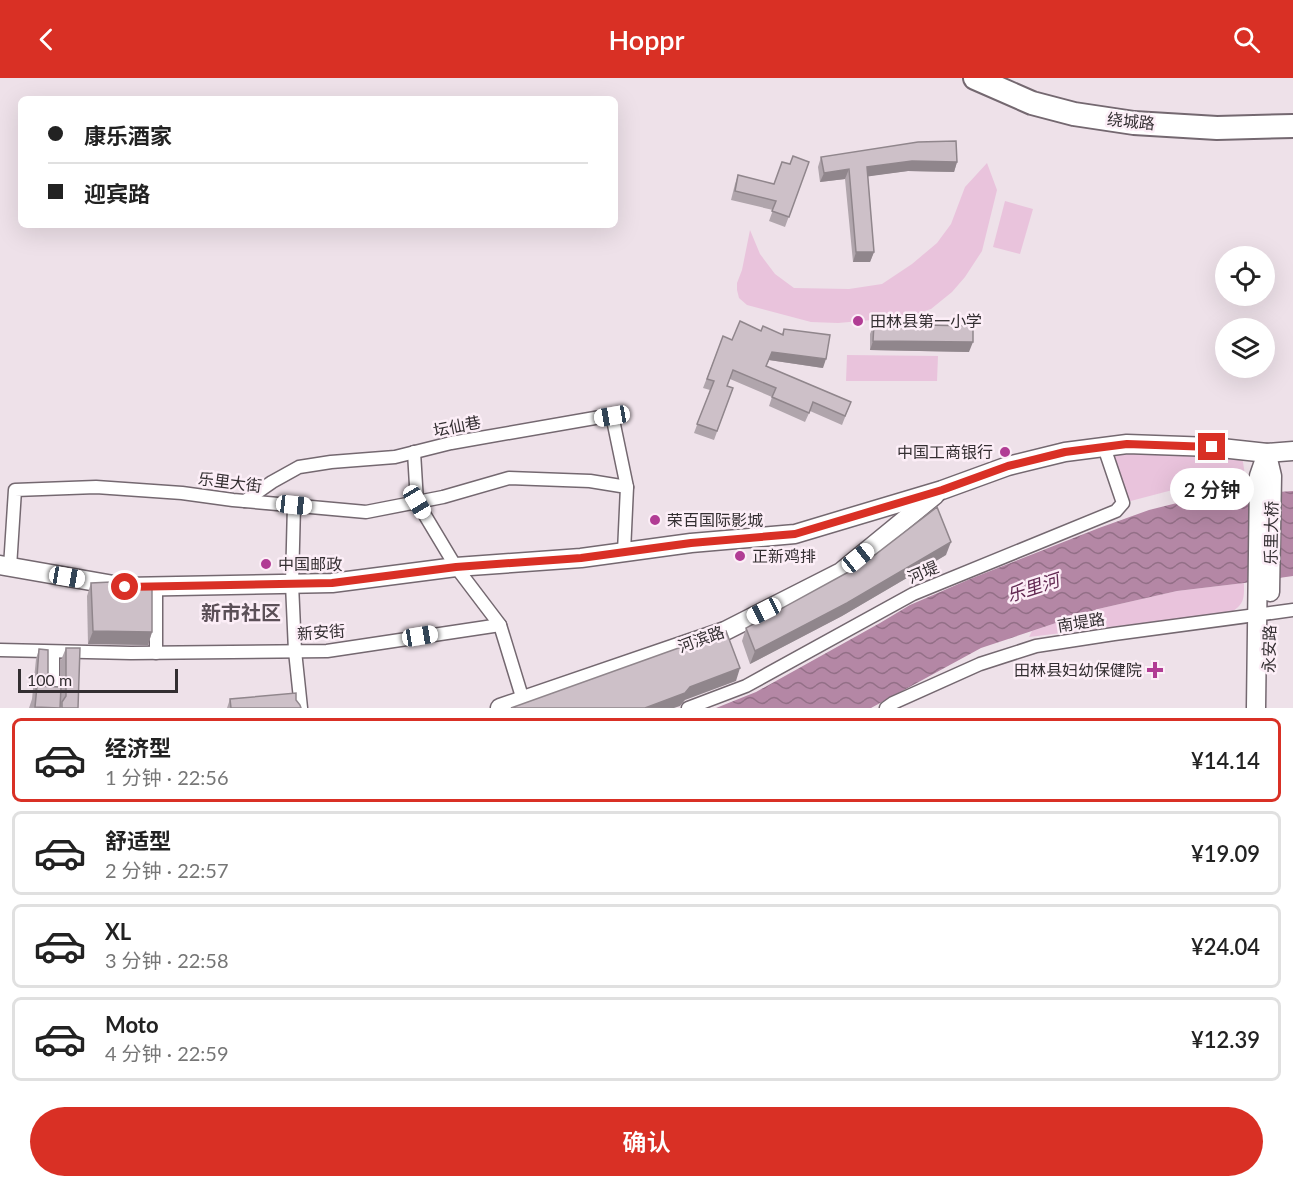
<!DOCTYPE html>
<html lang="zh">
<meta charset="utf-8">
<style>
:root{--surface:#fff;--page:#f2f2f2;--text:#222;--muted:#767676;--line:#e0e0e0;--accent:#d93025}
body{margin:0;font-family:Lato,"Noto Sans SC",sans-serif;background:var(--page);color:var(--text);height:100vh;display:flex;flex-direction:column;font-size:22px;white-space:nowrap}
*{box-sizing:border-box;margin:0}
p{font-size:20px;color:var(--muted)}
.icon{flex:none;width:33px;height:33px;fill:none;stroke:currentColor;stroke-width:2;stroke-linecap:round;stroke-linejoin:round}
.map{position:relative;height:630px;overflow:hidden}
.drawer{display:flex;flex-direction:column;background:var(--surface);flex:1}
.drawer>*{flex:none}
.top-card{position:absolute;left:18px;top:18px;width:600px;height:132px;border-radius:9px;box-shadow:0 6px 24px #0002;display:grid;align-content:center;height:132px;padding:0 30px;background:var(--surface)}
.controls{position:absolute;left:1215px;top:168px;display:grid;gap:12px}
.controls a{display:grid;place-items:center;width:60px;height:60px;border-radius:50%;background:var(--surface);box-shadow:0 6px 24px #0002;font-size:30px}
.scale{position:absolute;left:18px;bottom:15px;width:160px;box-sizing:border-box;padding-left:6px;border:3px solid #332e31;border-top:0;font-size:16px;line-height:21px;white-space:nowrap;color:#332e31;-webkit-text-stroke:4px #fceef7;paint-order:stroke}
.end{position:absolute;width:27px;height:27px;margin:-14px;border:8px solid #d93025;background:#fff;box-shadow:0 0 0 3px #fff}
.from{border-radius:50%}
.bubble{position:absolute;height:42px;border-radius:21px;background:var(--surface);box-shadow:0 6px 24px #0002;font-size:20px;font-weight:600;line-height:42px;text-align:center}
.car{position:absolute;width:18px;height:36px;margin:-18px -9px;border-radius:8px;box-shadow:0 0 4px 2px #0007;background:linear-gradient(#fff 24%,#345 0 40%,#fff 0 76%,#345 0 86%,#fff 0)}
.top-card b{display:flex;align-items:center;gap:21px;height:57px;font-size:22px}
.top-card b+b{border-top:2px solid var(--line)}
.top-card i{width:15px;height:15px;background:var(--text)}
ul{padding:10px 0 0;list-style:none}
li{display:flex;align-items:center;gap:18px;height:84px;margin:0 12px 9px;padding:0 18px;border:3px solid var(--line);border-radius:9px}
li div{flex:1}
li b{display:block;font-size:22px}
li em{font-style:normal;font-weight:600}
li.selected{border-color:var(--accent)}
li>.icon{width:54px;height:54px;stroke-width:1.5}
.button{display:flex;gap:12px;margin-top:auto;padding:12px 30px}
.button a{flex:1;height:69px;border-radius:36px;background:var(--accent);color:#fff;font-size:24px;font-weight:600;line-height:69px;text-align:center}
header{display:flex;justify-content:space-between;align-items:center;height:78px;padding:0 30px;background:var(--accent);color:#fff;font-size:27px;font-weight:600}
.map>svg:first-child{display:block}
.green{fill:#e9c3dc}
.water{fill:url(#water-waves)}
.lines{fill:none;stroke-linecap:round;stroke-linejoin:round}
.street-casing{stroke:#746870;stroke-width:15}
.secondary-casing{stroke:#746870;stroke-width:21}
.highway-casing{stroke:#746870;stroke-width:26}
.street{stroke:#fff;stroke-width:12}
.secondary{stroke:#fff;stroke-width:18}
.highway{stroke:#fff;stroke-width:22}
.wall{fill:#b0a5ac}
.shaded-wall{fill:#90868c}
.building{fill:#cdc0c8;stroke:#90868c;stroke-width:1.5}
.route{stroke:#d93025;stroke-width:8}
.poi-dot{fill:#b13c94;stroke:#fceef7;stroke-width:2}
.labels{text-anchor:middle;stroke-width:5;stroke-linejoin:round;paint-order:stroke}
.street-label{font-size:16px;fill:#332e31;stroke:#fceef7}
.poi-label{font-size:16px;fill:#332e31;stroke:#fceef7;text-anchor:start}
.water-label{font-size:18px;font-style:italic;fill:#612851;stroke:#fceef7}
.quarter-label{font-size:20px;font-weight:bold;fill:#5b4f57;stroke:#fceef7}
</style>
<header><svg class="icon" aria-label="back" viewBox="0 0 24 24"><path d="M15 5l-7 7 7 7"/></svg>Hoppr<svg class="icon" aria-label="search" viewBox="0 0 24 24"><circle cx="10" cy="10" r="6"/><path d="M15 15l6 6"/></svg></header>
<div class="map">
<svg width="1293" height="630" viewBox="0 0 1293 630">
<defs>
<pattern id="water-waves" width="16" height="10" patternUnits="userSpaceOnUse" patternTransform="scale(1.5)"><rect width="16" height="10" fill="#b487a5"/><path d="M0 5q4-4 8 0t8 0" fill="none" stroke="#936f87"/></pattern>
</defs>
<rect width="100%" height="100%" fill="#eee1e9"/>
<!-- green -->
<g class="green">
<polygon points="987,85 997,112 982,173 965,199 952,214 931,231 906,239 838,245 811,244 747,227 739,220 737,212 737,205 742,192 750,152 760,176 775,196 794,210 849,211 882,206 912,186 937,165 951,146 965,109"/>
<polygon points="1005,123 1033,131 1020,176 993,169"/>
<polygon points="847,277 938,278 937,303 846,303"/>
<polygon points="1105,374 1242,378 1245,397 1203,404 1123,425"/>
<path d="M 1244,505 C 1244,520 1245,525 1232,534 L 1029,559 L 1032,553 L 1098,531 L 1177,513 Z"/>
</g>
<!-- water -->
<polygon class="water" points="1293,413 1293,498 1244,505 1177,513 1098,531 981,570 871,630 716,630 756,614 880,545 910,527 970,501 1099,450 1149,432 1177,425 1220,418"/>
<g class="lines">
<defs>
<g id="street">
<polyline points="414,374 417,424 456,489 500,547 523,622"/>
<polyline points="245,423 272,404 299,389 331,384 395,379 451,365 612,337 627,409"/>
<polyline points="294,427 292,506 295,573 301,630"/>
<polyline points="10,489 15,412 96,409 182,415 233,422 366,434 443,419 509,400 590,403 627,409 624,474"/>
<polyline points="0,572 131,575 327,573 500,547"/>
<polyline points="53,574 53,630"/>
<polyline points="156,575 156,508"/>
<polyline points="688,630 746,608 913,516 1116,433 1123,425 1104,369"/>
<polyline points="886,630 893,625 980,586 1036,568 1114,556 1293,532"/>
</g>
<g id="secondary">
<polyline points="1267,377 1272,398 1270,514"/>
<polyline points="0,487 125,509 332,505 456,489 581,480 691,465 795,456 942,412 1008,388 1065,374 1127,366 1212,369 1267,375 1293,373"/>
<polyline points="500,630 725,553 841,494 935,417"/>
<polyline points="1256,630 1259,398 1267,375"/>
</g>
<polyline id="highway" points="975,0 1032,25 1074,36 1134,45 1217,50 1293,48"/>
</defs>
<!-- street casing -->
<use href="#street" class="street-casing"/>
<!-- secondary casing -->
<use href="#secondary" class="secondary-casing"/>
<!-- highway casing -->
<use href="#highway" class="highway-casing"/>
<!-- street -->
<use href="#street" class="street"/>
<!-- secondary -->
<use href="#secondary" class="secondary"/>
<!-- highway -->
<use href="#highway" class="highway"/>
</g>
<!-- wall -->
<g class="wall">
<polygon points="821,79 957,84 954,94 908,93 868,98 874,174 870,184 853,184 845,101 820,104 818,89"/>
<polygon points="809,84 785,149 769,143 773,132 731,122 735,106 738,97 774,106 790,86"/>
<polygon points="874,246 969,274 870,272 870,256"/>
<polygon points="784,251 823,290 769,282 766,288 851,324 842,347 810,333 805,344 769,328 772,319 730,301 727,308 733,310 714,362 694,355 710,312 703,310 723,258 732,262 761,253 782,256"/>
<polygon points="946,477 842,538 750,586 742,563 746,550"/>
<polygon points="91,505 152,554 148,567 88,566 87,518"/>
<polygon points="66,570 78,630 60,630 61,627 61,582"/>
<polygon points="39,571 48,608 60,630 29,630 32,621 36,581"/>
<polygon points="230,621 296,622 301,630 227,630"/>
</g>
<!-- shaded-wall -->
<g class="shaded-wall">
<polygon points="912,83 957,84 954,94 908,93 864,99 867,89"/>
<polygon points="849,91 845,101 820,104 824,95"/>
<polygon points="856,174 874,174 870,184 853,184"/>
<polygon points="873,263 973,264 969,274 870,272"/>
<polygon points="772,274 826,281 823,290 769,282 762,297"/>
<polygon points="951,464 946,477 842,538 750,586 755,573"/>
<polygon points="93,553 152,554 148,567 88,566"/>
<polygon points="740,590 736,603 685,622 680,628 674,630 645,630 690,609"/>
</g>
<!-- building -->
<g class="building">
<polygon points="956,63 957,84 912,83 867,89 874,174 856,174 849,91 824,95 821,79 918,64"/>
<polygon points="793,78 809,84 789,139 772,133 776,123 735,113 738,97 774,106 782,84 790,86"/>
<polygon points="740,243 761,253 763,248 783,257 784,251 830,257 826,281 772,274 766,288 851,324 845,338 813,324 809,335 772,319 776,310 733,292 727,308 733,310 717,353 697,346 714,303 707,301 723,258 732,262"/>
<polygon points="874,246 973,248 973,264 873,263"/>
<polygon points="937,429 951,464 847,525 755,573 746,550 863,486"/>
<polygon points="111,504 130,507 148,507 152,512 152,554 93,553 91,505"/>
<polygon points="726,553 740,590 690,609 685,615 645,630 511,630"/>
<polygon points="66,570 80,570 78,630 62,630 62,624 66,618"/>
<polygon points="39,571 48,572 48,608 37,608 36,612"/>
<polygon points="37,608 61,609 60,630 35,629"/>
<polygon points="296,615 296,622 300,627 301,630 231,630 230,621"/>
</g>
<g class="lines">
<!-- route -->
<polyline class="route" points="125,509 332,505 456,489 581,480 691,465 795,456 942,412 1008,388 1065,374 1127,366 1212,369"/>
</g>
<!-- markers -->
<g class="poi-dot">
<circle cx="858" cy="243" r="6"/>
<circle cx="1005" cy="374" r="6"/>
<circle cx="655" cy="442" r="6"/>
<circle cx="740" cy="478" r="6"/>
<circle cx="266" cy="486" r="6"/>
<path d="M1152 583h6v6h6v6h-6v6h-6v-6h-6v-6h6z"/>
</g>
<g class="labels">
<!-- street labels -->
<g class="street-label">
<text transform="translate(1131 43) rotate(6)" y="6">绕城路</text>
<text transform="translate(457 348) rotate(-11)" y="6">坛仙巷</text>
<text transform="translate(230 404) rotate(7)" y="6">乐里大街</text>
<text transform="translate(1271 455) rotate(-89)" y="6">乐里大桥</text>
<text transform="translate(923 494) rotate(-23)" y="6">河堤</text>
<text transform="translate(1081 544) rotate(-9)" y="6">南堤路</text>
<text transform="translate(321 554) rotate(-4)" y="6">新安街</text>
<text transform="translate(701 561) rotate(-20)" y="6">河滨路</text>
<text transform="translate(1269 571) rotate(-89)" y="6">永安路</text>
</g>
<!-- poi labels -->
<g class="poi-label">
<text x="870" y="249">田林县第一小学</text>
<text x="993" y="380" text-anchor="end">中国工商银行</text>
<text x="667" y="448">荣百国际影城</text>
<text x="752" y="484">正新鸡排</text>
<text x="278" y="492">中国邮政</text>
<text x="1142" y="598" text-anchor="end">田林县妇幼保健院</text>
</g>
<!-- water labels -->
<g class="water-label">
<text transform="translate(1033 510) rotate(-18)" y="6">乐里河</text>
</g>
<!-- quarter labels -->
<g class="quarter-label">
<text x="241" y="542">新市社区</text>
</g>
</g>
</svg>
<div class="controls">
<a><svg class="icon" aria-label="locate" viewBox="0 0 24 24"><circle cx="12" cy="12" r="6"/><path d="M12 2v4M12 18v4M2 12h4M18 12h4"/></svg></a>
<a><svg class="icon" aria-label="layers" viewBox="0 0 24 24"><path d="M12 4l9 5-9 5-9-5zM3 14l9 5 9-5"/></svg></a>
</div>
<div class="scale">100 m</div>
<i class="end from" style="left:125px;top:509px"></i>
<i class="end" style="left:1212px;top:369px"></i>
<div class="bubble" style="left:1170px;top:390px;width:84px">2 分钟</div>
<i class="car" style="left:612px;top:338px;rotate:260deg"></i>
<i class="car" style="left:417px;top:424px;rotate:149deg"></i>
<i class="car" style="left:294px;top:427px;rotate:96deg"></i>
<i class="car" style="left:858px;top:480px;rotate:51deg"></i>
<i class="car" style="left:67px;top:499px;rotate:100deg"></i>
<i class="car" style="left:764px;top:533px;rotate:243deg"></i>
<i class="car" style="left:420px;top:558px;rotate:81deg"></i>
<div class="top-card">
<b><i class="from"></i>康乐酒家</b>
<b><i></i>迎宾路</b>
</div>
</div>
<section class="drawer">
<ul>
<li class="selected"><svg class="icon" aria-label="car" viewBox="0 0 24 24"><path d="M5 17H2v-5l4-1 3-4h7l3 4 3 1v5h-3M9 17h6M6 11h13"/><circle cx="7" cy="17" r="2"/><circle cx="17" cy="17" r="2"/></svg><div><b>经济型</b><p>1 分钟 · 22:56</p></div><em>¥14.14</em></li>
<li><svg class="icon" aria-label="car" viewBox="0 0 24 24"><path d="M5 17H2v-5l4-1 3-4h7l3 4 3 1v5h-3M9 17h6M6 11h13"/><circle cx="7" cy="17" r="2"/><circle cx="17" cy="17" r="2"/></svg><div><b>舒适型</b><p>2 分钟 · 22:57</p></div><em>¥19.09</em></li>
<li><svg class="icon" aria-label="car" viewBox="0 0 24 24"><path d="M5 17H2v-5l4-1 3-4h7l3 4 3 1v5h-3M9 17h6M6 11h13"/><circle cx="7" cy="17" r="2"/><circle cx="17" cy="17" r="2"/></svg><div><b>XL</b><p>3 分钟 · 22:58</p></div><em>¥24.04</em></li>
<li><svg class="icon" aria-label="car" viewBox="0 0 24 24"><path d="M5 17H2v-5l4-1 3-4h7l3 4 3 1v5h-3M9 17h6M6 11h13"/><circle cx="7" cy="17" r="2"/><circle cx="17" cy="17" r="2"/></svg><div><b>Moto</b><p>4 分钟 · 22:59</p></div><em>¥12.39</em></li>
</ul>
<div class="button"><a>确认</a></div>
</section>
